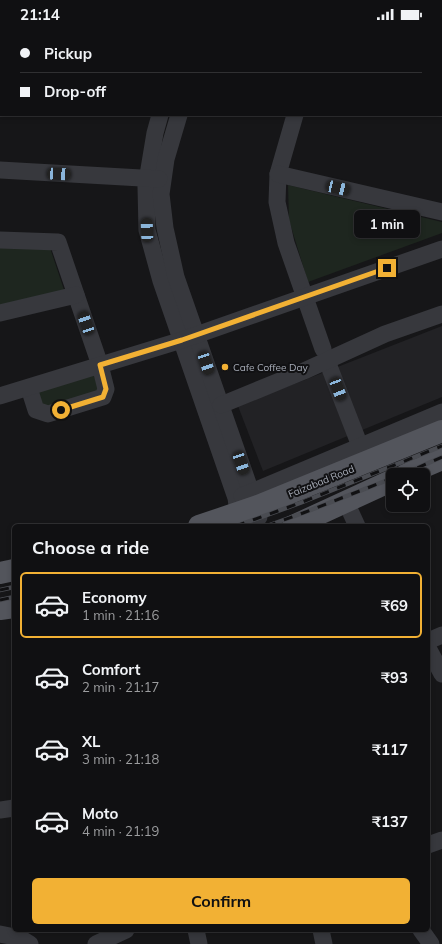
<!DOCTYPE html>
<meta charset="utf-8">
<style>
:root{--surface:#101012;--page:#1e1e20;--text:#f1f3f6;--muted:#9c9d9f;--line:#303032;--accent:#f2b134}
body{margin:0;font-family:Mulish,sans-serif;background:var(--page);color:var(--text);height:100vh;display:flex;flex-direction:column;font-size:15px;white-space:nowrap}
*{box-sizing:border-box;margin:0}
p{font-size:13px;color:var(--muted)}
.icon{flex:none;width:22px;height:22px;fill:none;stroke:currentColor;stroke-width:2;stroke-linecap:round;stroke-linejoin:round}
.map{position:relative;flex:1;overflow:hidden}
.sheet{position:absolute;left:12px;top:496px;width:418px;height:408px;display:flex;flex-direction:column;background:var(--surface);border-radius:6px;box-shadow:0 2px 6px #0003,0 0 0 1px var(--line)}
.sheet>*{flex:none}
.banner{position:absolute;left:0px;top:0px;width:442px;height:88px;box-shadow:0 2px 6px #0003,0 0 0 1px var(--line);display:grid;align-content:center;height:88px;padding:0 20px;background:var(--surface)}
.controls{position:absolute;left:386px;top:440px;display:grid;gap:8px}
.controls a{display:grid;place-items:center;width:44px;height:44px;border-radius:6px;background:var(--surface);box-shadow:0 2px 6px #0003,0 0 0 1px var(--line);font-size:20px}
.end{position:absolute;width:18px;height:18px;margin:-9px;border:5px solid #f2b134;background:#111;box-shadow:0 0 0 2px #111}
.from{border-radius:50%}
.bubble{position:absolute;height:28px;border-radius:6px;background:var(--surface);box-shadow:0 2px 6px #0003,0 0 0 1px var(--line);font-size:13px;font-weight:700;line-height:28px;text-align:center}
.car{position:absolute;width:12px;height:24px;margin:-12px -6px;border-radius:5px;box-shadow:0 0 3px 1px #0007;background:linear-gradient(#222 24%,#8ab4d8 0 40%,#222 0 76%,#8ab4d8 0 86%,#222 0)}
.banner b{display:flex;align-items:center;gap:14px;height:38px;font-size:15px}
.banner b+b{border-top:1px solid var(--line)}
.banner i{width:10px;height:10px;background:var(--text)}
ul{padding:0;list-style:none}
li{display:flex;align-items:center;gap:12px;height:66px;margin:0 8px 6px;padding:0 12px;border:2px solid transparent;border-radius:6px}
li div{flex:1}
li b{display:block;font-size:15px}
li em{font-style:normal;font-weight:700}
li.current{border-color:var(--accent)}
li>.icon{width:36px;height:36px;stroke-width:1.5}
h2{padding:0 20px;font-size:18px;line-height:48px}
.cta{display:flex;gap:8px;margin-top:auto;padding:8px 20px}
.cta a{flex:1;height:46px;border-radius:6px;background:var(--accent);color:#111;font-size:16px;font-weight:700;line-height:46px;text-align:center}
.status{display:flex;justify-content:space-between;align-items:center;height:28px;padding:0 20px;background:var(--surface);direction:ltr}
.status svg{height:11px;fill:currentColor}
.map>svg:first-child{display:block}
.built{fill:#222225}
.green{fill:#1e261f}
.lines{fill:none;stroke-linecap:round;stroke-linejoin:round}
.minor{stroke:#37383d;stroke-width:17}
.major{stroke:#53555c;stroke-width:22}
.rail-casing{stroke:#4a4c52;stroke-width:4.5}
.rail{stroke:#111113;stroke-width:3;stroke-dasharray:9;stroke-linecap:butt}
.route{stroke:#f2b134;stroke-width:5}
.poi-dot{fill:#f2b134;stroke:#111113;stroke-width:1.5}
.labels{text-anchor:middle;stroke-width:4;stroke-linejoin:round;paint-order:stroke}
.poi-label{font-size:10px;fill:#a8adb8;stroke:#111113;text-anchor:start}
.street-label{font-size:10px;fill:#a8adb8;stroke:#111113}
</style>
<div class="status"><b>21:14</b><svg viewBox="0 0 49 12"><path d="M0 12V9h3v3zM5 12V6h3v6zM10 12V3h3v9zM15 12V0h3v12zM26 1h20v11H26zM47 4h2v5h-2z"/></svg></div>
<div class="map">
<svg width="442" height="916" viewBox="0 0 442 916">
<rect width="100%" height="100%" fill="#161618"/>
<!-- built -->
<polygon class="built" points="442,298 442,369 263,443 238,378"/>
<!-- green -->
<g class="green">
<polygon points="288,157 442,194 442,205 308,254 289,192"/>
<polygon points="0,215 49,217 65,265 0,281"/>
<polygon points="93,344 99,363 41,381 35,361"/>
</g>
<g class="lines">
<!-- minor -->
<g class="minor">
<polyline points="185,1 185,0"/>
<polyline points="203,1 204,0"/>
<polyline points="320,1 320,0"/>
<polyline points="0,62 1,62"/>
<polyline points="441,65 442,61"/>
<polyline points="160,87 155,105 146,159 147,202 161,253 236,470 238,484 250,498"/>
<polyline points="179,87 166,131 161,166 165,200 176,249 251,464 258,478 259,489"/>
<polyline points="295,87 278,146 277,174 286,215 323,321"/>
<polyline points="0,142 159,151"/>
<polyline points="278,146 442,184"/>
<polyline points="0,212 58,214 100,337 106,361 103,369 48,386 36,382 29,360"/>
<polyline points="0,285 76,267"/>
<polyline points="327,333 360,418"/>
<polyline points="0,368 182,312 442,221"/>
<polyline points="221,377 304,343 385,306 442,286"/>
<polyline points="242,468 442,384"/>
<polyline points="346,474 357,498"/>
<polyline points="428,613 442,607"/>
<polyline points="428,620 442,646"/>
<polyline points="0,782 14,780"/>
<polyline points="428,817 442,812"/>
<polyline points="196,902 199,916"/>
<polyline points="321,902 324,916"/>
<polyline points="421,902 431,916"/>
<polyline points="0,906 20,910 30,916"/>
<polyline points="96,916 126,902"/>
</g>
<!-- major -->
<g class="major">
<polyline points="405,447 442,431"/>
<polyline points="199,498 258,478 442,403"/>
<polyline points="293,498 393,452"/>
<polyline points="0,545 14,542"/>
<polyline points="0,581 14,579"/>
</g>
<defs>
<g id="rail">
<polyline points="401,447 442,429"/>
<polyline points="236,498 300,475 442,418"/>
<polyline points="267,498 303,485 393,450"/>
<polyline points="0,562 14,559"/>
<polyline points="0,572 14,569"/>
</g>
</defs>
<!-- rail casing -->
<use href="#rail" class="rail-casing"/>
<!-- rail -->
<use href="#rail" class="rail"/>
</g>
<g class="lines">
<!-- route -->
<polyline class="route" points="61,382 103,369 106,361 100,337 182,312 387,240"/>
</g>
<!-- markers -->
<circle class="poi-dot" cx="225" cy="339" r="4"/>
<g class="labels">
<!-- poi labels -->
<g class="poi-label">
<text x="233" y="343">Cafe Coffee Day</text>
</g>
<!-- street labels -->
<g class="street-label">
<text transform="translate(321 453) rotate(-22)" y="4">Faizabad Road</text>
</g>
</g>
</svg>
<div class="controls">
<a><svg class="icon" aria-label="locate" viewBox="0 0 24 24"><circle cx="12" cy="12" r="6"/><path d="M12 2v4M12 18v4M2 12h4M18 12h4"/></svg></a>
</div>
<i class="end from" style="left:61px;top:382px"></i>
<i class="end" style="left:387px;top:240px"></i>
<div class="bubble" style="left:354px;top:182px;width:66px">1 min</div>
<i class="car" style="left:59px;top:146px;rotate:93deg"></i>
<i class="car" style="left:338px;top:160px;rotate:103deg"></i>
<i class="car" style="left:147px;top:202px;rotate:358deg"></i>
<i class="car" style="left:86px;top:295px;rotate:341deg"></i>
<i class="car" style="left:206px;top:335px;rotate:161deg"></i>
<i class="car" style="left:338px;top:361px;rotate:159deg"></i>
<i class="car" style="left:241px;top:435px;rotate:161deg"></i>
<div class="banner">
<b><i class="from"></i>Pickup</b>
<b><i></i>Drop-off</b>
</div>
<section class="sheet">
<h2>Choose a ride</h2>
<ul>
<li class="current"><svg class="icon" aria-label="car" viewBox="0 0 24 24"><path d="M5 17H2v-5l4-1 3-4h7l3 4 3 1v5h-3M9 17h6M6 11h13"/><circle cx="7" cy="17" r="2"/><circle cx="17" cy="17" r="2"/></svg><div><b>Economy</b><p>1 min · 21:16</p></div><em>₹69</em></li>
<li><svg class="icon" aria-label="car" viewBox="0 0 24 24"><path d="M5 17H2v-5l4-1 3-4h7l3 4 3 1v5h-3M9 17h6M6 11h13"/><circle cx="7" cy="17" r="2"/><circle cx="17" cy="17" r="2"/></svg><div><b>Comfort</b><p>2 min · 21:17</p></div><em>₹93</em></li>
<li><svg class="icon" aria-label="car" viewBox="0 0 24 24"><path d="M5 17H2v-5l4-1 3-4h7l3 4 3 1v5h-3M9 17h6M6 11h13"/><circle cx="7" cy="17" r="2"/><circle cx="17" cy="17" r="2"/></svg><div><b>XL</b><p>3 min · 21:18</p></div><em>₹117</em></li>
<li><svg class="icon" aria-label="car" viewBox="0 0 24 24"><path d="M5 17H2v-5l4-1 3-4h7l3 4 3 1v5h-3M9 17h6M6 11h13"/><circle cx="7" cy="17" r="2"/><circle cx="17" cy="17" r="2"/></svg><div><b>Moto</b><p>4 min · 21:19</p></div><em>₹137</em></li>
</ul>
<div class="cta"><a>Confirm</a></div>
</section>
</div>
